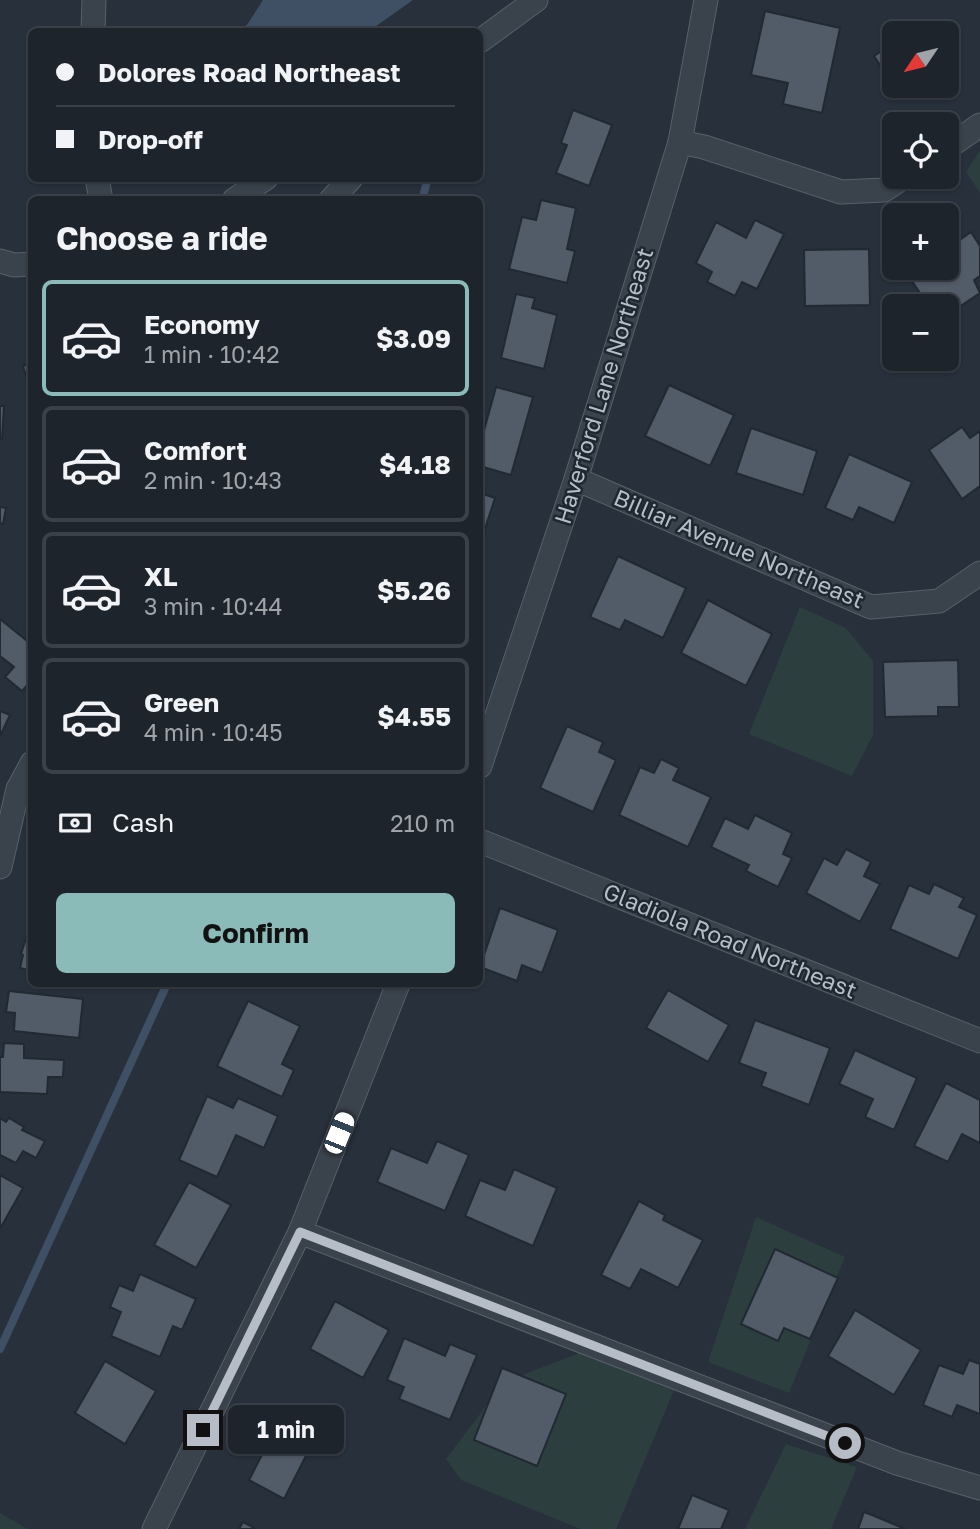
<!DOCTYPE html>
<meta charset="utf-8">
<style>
:root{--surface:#1d242c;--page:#2a3038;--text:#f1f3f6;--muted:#a0a4a9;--line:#3b4148;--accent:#8bbbb9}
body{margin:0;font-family:"Golos Text",sans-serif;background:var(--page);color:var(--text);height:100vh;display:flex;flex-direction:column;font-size:26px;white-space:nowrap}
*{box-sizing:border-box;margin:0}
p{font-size:23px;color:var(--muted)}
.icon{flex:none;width:38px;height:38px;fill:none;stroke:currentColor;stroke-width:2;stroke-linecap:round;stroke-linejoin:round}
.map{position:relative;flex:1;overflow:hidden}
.panel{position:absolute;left:28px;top:196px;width:455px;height:791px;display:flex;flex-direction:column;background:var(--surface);border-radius:10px;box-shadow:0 2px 5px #0004,0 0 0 2px var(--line)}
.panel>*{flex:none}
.guide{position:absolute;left:28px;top:28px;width:455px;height:154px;border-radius:10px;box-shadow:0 2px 5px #0004,0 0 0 2px var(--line);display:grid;align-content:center;height:154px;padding:0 28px;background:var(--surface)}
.needle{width:46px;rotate:235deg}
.fabs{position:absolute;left:882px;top:21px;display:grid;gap:14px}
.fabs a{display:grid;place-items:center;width:77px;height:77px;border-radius:10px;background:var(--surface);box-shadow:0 2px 5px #0004,0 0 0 2px var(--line);font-size:35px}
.end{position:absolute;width:32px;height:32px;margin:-16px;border:9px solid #b6bdc6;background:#111;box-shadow:0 0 0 4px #111}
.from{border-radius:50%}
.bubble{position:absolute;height:49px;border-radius:10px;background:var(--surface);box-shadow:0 2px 5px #0004,0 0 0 2px var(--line);font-size:23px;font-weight:700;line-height:49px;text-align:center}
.car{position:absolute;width:21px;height:42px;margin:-21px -10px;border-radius:9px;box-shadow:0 0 5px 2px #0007;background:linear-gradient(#fff 24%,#345 0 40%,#fff 0 76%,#345 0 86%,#fff 0)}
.guide b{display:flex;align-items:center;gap:24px;height:66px;font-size:26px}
.guide b+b{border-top:2px solid var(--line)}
.guide i{width:18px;height:18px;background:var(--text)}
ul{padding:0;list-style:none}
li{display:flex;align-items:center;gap:21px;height:116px;margin:0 14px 10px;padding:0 14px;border:4px solid var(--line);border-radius:10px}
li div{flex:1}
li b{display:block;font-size:26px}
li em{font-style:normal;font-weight:700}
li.active{border-color:var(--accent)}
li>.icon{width:63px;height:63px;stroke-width:1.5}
h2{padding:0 28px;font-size:32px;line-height:84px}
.pay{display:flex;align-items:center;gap:18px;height:77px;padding:0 28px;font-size:26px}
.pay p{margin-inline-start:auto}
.cta{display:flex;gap:14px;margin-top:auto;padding:14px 28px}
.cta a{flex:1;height:80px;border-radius:10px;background:var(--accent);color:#111;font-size:28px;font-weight:700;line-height:80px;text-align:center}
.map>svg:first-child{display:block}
.green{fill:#2c3e3e}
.water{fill:#405064}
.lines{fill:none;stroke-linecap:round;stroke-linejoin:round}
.stream{stroke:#405064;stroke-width:8}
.building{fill:#525b68;stroke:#212932;stroke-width:2}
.street-casing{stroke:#586069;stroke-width:25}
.street{stroke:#3a424b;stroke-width:23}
.route{stroke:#b6bdc6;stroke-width:9}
.labels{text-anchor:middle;stroke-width:5;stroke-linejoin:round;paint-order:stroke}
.street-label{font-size:23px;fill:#b6bdc6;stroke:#1f2730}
</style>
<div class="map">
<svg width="980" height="1529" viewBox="0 0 980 1529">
<rect width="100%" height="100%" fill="#27303b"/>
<!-- green -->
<g class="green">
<polygon points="980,150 980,193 966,172"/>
<polygon points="800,607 846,628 873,661 873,735 852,776 749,734"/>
<polygon points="756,1217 845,1257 789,1393 708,1362"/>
<polygon points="579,1353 674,1390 616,1529 580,1529 461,1480 446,1459 504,1382"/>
<polygon points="786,1444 857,1467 831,1529 745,1529"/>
<polygon points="0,1513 28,1529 0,1529"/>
</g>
<!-- water -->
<polygon class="water" points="263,0 413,0 369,31 236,31 247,25"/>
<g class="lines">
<!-- stream -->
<g class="stream">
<polyline points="422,200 428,178"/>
<polyline points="0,1349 167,984"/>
</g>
</g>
<!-- building -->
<g class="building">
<polygon points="765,11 840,28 822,113 783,104 788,83 751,75"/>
<polygon points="927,20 936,33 908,33"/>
<polygon points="894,43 894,86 874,56"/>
<polygon points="947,49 954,59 947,64"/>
<polygon points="894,86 916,86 901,96"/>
<polygon points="573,110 612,125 589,186 556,173 567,145 561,143"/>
<polygon points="541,200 576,208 567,249 575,251 567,283 509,269 522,217 536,220"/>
<polygon points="755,220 784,234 757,289 742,282 735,296 707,282 712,272 696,263 716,222 746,238"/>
<polygon points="971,232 980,246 980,276 974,280 980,293 947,315 947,306 929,306 903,268 947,268 947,249"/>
<polygon points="869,249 870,305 805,306 804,250"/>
<polygon points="516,294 535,298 532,308 557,315 544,369 501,358"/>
<polygon points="32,363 32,381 28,382 23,366"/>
<polygon points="669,385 734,415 710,466 645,436"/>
<polygon points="496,387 533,397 511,475 480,466 480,445"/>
<polygon points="0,406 4,406 2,439 0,439"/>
<polygon points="962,427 970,438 980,431 980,486 962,499 929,450"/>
<polygon points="751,428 817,451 803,495 736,473"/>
<polygon points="849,454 912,482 894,523 859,507 853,520 825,508"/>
<polygon points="480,493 495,498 480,544"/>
<polygon points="0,507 6,508 3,524 0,523"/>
<polygon points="618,556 686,588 663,638 625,620 620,630 590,617"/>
<polygon points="708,600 772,634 746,686 681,653"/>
<polygon points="0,619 32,645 32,680 22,691 5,677 14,667 0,656"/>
<polygon points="958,660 959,707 938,707 938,716 885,717 883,662"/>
<polygon points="0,711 10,715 0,736"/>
<polygon points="567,726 603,742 599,752 616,760 593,812 540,788"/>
<polygon points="661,759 679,768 673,780 711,797 688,847 619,815 640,767 654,773"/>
<polygon points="755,815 792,833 783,854 792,858 778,887 746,871 749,865 711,847 725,818 748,829"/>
<polygon points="846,849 871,862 864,876 880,884 860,922 806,893 824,858 837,865"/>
<polygon points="934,884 964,898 959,907 977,915 958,959 890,929 909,885 929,894"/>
<polygon points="500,908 558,930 542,973 522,965 517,981 480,967"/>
<polygon points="30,926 32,926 32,971 20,968 23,955 21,954"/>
<polygon points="668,990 729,1025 708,1062 646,1028"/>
<polygon points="9,991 83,999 79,1038 14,1031 15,1013 6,1012"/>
<polygon points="248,1001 300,1026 282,1064 294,1070 282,1097 217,1066"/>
<polygon points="755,1020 830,1048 809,1105 761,1086 766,1073 739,1063"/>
<polygon points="4,1043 24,1044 24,1058 64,1060 63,1077 48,1077 47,1094 0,1092 0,1057 3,1057"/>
<polygon points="855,1050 917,1078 894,1130 865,1117 873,1099 839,1084"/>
<polygon points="946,1083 980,1100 980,1143 962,1134 948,1162 914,1146"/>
<polygon points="207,1096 233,1108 238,1098 278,1116 264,1148 236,1135 217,1177 179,1160"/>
<polygon points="0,1118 6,1122 9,1118 24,1127 22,1130 45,1141 36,1158 23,1151 16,1163 0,1155"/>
<polygon points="437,1141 469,1155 445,1211 377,1182 391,1148 427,1163"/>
<polygon points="514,1169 557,1188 533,1246 465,1216 480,1180 505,1190"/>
<polygon points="0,1175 23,1188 1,1227 0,1226"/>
<polygon points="189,1182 231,1205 196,1268 154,1245"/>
<polygon points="639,1201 665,1215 663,1220 703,1240 678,1288 641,1269 630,1289 601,1275"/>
<polygon points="775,1249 838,1278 810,1339 784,1328 778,1341 741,1324"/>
<polygon points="140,1274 196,1299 182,1330 173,1326 160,1357 111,1336 121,1312 110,1307 119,1285 133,1291"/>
<polygon points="335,1301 389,1330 363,1378 310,1349"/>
<polygon points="855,1310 921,1350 894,1395 828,1356"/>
<polygon points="404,1338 445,1356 450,1344 477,1355 450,1420 399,1399 404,1387 387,1380"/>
<polygon points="969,1360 980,1364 980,1414 957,1405 952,1417 923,1405 939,1365 963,1374"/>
<polygon points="105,1361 156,1391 125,1444 75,1413"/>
<polygon points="502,1368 566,1394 537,1466 474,1440"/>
<polygon points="279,1422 314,1440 284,1499 249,1480"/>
<polygon points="692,1495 729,1510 721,1529 678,1529"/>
<polygon points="864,1512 872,1515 905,1529 858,1529"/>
<polygon points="243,1522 256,1529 239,1529"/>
</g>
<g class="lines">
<defs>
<g id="street">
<polyline points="93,32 94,0"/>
<polyline points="480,41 536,0"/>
<polyline points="680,142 704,147 841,192 884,190 904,177"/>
<polyline points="947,148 980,125"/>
<polyline points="97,178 101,200"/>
<polyline points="234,200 266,178"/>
<polyline points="331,200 351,178"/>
<polyline points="0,261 14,265 32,264"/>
<polyline points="576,479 871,607 939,601 980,573"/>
<polyline points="480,766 576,479 680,142 706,0"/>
<polyline points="480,841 980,1041"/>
<polyline points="0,867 18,789 32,763"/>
<polyline points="300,1232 897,1463 980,1488"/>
<polyline points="154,1529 300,1232 398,984"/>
</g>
</defs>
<!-- street casing -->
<use href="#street" class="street-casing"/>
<!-- street -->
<use href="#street" class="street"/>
</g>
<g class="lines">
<!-- route -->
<polyline class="route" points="203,1430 300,1232 845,1443"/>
</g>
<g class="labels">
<!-- street labels -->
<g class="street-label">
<text transform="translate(604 386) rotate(-73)" y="8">Haverford Lane Northeast</text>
<text transform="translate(739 549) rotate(23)" y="8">Billiar Avenue Northeast</text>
<text transform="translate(730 941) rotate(22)" y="8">Gladiola Road Northeast</text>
</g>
</g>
</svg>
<div class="fabs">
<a><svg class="needle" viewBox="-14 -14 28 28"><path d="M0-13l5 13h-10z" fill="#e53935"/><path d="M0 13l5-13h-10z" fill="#a0a4a9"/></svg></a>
<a><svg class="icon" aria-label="locate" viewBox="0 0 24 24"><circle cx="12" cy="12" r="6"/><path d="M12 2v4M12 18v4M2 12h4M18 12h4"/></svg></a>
<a>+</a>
<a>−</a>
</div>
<i class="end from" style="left:845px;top:1443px"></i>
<i class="end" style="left:203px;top:1430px"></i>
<div class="bubble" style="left:228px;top:1405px;width:116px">1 min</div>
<i class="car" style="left:339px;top:1133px;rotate:22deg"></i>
<div class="guide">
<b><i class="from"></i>Dolores Road Northeast</b>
<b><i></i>Drop-off</b>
</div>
<section class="panel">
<h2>Choose a ride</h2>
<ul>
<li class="active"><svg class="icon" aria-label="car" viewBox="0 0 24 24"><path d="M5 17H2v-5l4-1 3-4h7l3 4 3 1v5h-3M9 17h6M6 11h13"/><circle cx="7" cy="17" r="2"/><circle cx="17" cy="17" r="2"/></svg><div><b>Economy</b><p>1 min · 10:42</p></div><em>$3.09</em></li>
<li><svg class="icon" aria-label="car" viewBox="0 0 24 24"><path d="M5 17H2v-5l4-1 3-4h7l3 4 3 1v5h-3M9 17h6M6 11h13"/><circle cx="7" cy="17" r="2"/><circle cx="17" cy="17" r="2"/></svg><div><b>Comfort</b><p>2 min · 10:43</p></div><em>$4.18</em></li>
<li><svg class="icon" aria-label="car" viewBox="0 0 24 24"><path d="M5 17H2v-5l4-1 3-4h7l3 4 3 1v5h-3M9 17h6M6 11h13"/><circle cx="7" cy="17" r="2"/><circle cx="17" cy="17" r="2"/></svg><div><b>XL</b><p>3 min · 10:44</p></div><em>$5.26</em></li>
<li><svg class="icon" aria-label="car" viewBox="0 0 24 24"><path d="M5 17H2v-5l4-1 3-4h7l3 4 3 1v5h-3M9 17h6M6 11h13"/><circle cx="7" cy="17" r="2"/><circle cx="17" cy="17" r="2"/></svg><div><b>Green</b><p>4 min · 10:45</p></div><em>$4.55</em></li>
</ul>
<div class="pay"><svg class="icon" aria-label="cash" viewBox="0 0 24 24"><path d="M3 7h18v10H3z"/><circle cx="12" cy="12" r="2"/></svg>Cash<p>210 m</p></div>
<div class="cta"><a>Confirm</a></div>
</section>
</div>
